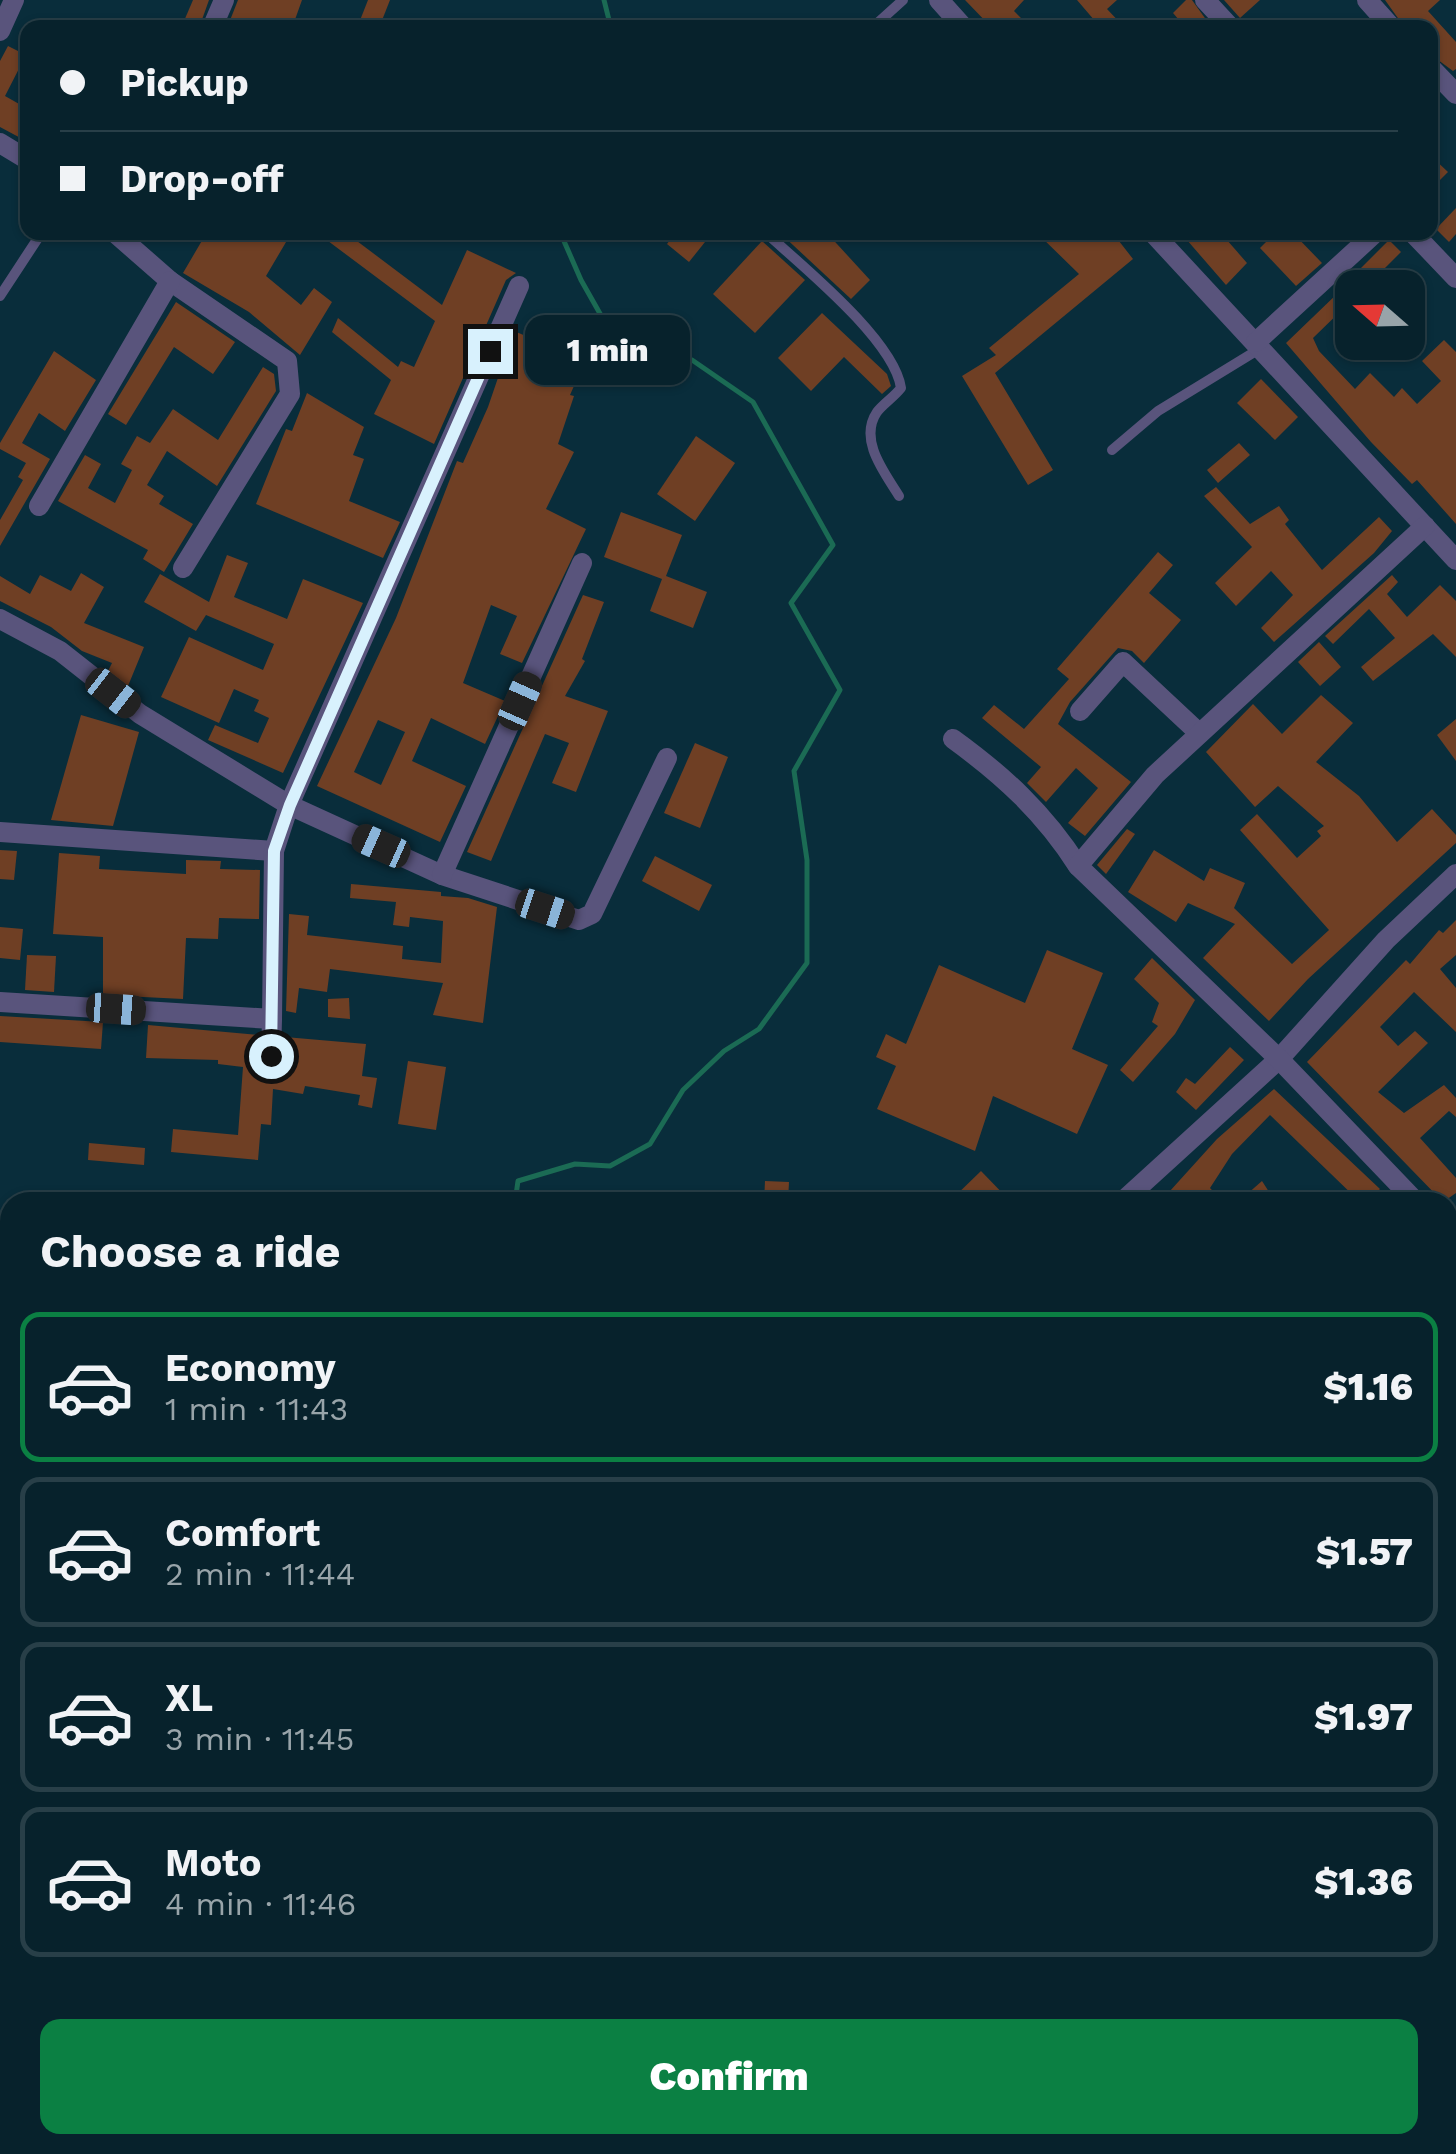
<!DOCTYPE html>
<meta charset="utf-8">
<style>
:root{--surface:#07222c;--page:#102a34;--text:#f1f3f6;--muted:#98a4a9;--line:#283f48;--accent:#0b8043}
body{margin:0;font-family:"Work Sans",sans-serif;background:var(--page);color:var(--text);height:100vh;display:flex;flex-direction:column;font-size:38px;white-space:nowrap}
*{box-sizing:border-box;margin:0}
p{font-size:32px;color:var(--muted)}
.icon{flex:none;width:55px;height:55px;fill:none;stroke:currentColor;stroke-width:2;stroke-linecap:round;stroke-linejoin:round}
.map{position:relative;flex:1;overflow:hidden}
.sheet{position:absolute;left:0px;top:1192px;width:1458px;height:962px;display:flex;flex-direction:column;background:var(--surface);border-radius:30px 30px 0 0;box-shadow:0 2px 8px #0004,0 0 0 2px var(--line)}
.sheet>*{flex:none}
.top-card{position:absolute;left:20px;top:20px;width:1418px;height:220px;border-radius:20px;box-shadow:0 2px 8px #0004,0 0 0 2px var(--line);display:grid;align-content:center;height:220px;padding:0 40px;background:var(--surface)}
.needle{width:65px;rotate:290deg}
.buttons{position:absolute;left:1335px;top:270px;display:grid;gap:20px}
.buttons a{display:grid;place-items:center;width:90px;height:90px;border-radius:20px;background:var(--surface);box-shadow:0 2px 8px #0004,0 0 0 2px var(--line);font-size:50px}
.end{position:absolute;width:45px;height:45px;margin:-22px;border:12px solid #d8f1fd;background:#111;box-shadow:0 0 0 5px #111}
.from{border-radius:50%}
.bubble{position:absolute;height:70px;border-radius:20px;background:var(--surface);box-shadow:0 2px 8px #0004,0 0 0 2px var(--line);font-size:32px;font-weight:800;line-height:70px;text-align:center}
.car{position:absolute;width:30px;height:60px;margin:-30px -15px;border-radius:12px;box-shadow:0 0 8px 2px #0007;background:linear-gradient(#222 24%,#8ab4d8 0 40%,#222 0 76%,#8ab4d8 0 86%,#222 0)}
.top-card b{display:flex;align-items:center;gap:35px;height:95px;font-size:38px}
.top-card b+b{border-top:2px solid var(--line)}
.top-card i{width:25px;height:25px;background:var(--text)}
ul{padding:0;list-style:none}
li{display:flex;align-items:center;gap:30px;height:150px;margin:0 20px 15px;padding:0 20px;border:5px solid var(--line);border-radius:20px}
li div{flex:1}
li b{display:block;font-size:38px}
li em{font-style:normal;font-weight:800}
li.active{border-color:var(--accent)}
li>.icon{width:90px;height:90px;stroke-width:1.5}
h2{padding:0 40px;font-size:45px;line-height:120px}
.button{display:flex;gap:20px;margin-top:auto;padding:20px 40px}
.button a{flex:1;height:115px;border-radius:20px;background:var(--accent);color:#fff;font-size:40px;font-weight:800;line-height:115px;text-align:center}
.map>svg:first-child{display:block}
.lines{fill:none;stroke-linecap:round;stroke-linejoin:round}
.stream{stroke:#1b6b54;stroke-width:5}
.building{fill:#6f3f24;fill-rule:evenodd}
.lane{stroke:#59547c;stroke-width:10}
.street{stroke:#59547c;stroke-width:20}
.route{stroke:#d8f1fd;stroke-width:12}
</style>
<div class="map">
<svg width="1456" height="2154" viewBox="0 0 1456 2154">
<rect width="100%" height="100%" fill="#092d3b"/>
<g class="lines">
<!-- stream -->
<g class="stream">
<polyline points="604,0 611,28"/>
<polyline points="515,1202 518,1181 575,1164 610,1166 650,1144 683,1090 724,1051 759,1029 807,963 807,860 794,771 840,690 791,603 833,545 753,402 692,360 620,349 581,280 560,232"/>
<polyline points="0,1419 10,1419"/>
</g>
</g>
<!-- building -->
<g class="building">
<polygon points="193,0 209,0 199,28 181,28"/>
<polygon points="238,0 302,0 292,28 227,28"/>
<polygon points="368,0 390,0 379,28 357,28"/>
<polygon points="965,0 1024,0 1014,11 1031,28 992,28"/>
<polygon points="1077,0 1117,0 1107,9 1125,28 1101,28"/>
<polygon points="1186,0 1192,0 1212,28 1186,28 1173,13"/>
<polygon points="1224,0 1260,0 1240,18"/>
<polygon points="1385,0 1440,0 1428,11 1456,42 1456,69 1453,71 1430,54 1430,28 1405,28"/>
<polygon points="8,46 26,55 5,96 28,109 28,142 0,127 0,61"/>
<polygon points="1430,155 1448,172 1430,190"/>
<polygon points="1456,208 1456,234 1449,242 1436,229"/>
<polygon points="207,232 292,232 266,276 301,305 314,288 332,302 300,355 249,312 183,273"/>
<polygon points="316,232 345,232 442,305 467,250 516,273 506,280 434,444 374,414 391,380 332,332 338,318 398,367 401,361 414,367 435,321"/>
<polygon points="676,232 713,232 689,262 667,244"/>
<polygon points="779,232 826,232 870,280 851,299"/>
<polygon points="1036,232 1112,232 1133,259 995,373 1053,470 1028,485 962,376 996,355 989,348 1079,274"/>
<polygon points="1180,232 1220,232 1247,263 1226,285"/>
<polygon points="1276,232 1292,232 1322,263 1296,286 1260,248"/>
<polygon points="1389,240 1401,252 1365,288 1341,288"/>
<polygon points="762,241 805,280 755,333 713,294"/>
<polygon points="1340,291 1350,302 1313,338 1319,351 1355,389 1370,373 1394,397 1402,388 1417,404 1441,381 1422,361 1444,340 1456,352 1456,524 1417,480 1412,484 1371,442 1286,343"/>
<polygon points="176,302 235,342 213,374 174,347 126,425 108,414"/>
<polygon points="822,313 887,374 891,386 882,394 844,357 811,391 778,358"/>
<path d="M 514,331 L 585,361 L 570,395 L 574,396 L 558,444 L 574,452 L 546,509 L 586,529 L 522,663 L 500,654 L 517,616 L 491,605 L 463,683 L 505,701 L 485,744 L 431,718 L 412,761 L 466,786 L 440,842 L 317,786 L 396,618 L 457,461 L 463,463 L 488,407 ZM 378,720 L 405,732 L 381,785 L 354,772 Z"/>
<polygon points="54,351 96,380 65,431 39,413 22,443 50,459 0,546 0,520 23,480 18,477 26,463 0,449 0,443"/>
<polygon points="263,367 274,374 276,391 217,486 167,451 147,485 164,496 159,504 193,524 164,572 143,559 148,550 58,501 85,455 101,464 88,488 115,503 132,470 121,464 137,436 150,443 173,409 218,440"/>
<polygon points="1261,379 1298,417 1275,440 1237,403"/>
<polygon points="307,393 364,427 353,455 364,459 349,501 400,522 383,558 256,504 286,429 292,431"/>
<polygon points="696,436 735,463 695,521 657,494"/>
<polygon points="1239,443 1250,455 1218,483 1207,470"/>
<polygon points="1216,487 1250,524 1279,506 1289,520 1285,524 1322,570 1379,517 1392,531 1374,553 1274,642 1261,628 1293,595 1271,571 1236,606 1215,583 1252,547 1204,496"/>
<polygon points="621,512 682,535 666,576 707,592 693,628 650,611 662,579 604,557"/>
<polygon points="1158,552 1173,565 1149,593 1181,620 1144,663 1132,651 1118,648 1070,702 1058,724 1131,782 1085,836 1068,823 1098,788 1076,768 1046,802 1027,783 1041,767 982,718 994,705 1024,729 1069,679 1057,669"/>
<polygon points="227,555 248,563 234,597 287,619 303,579 363,603 283,773 208,740 215,725 258,743 269,718 254,711 259,700 234,689 219,723 161,697 189,637 263,670 274,644 206,615 196,631 144,602 160,574 209,602"/>
<polygon points="81,573 104,587 84,623 144,647 128,686 108,671 112,663 82,651 51,627 0,601 0,576 30,594 40,575 71,591"/>
<polygon points="1392,575 1398,582 1387,594 1407,617 1440,585 1456,601 1456,657 1433,634 1373,681 1361,667 1395,638 1369,609 1333,644 1325,636"/>
<polygon points="583,595 604,602 582,659 585,661 565,696 608,711 576,792 552,783 569,743 545,734 491,861 467,852"/>
<polygon points="1319,642 1341,667 1320,686 1298,662"/>
<polygon points="1321,695 1353,723 1316,762 1359,796 1397,842 1432,809 1456,835 1456,843 1308,979 1269,1021 1203,958 1235,924 1188,903 1176,922 1128,892 1154,850 1204,881 1210,868 1245,883 1234,908 1292,964 1329,930 1240,830 1257,814 1297,858 1321,836 1317,831 1324,826 1278,786 1255,807 1206,752 1253,704 1282,734"/>
<polygon points="81,715 139,732 113,826 51,820"/>
<polygon points="1456,719 1456,761 1437,735"/>
<polygon points="695,743 728,757 700,828 664,813"/>
<polygon points="1127,829 1135,834 1106,874 1097,865"/>
<polygon points="0,850 17,851 14,880 0,879"/>
<polygon points="59,853 100,856 99,869 186,874 186,860 221,861 220,869 260,870 259,919 219,918 218,939 186,938 183,999 103,995 103,937 53,934"/>
<polygon points="655,856 712,885 699,911 642,881"/>
<polygon points="351,884 441,892 441,896 468,898 497,907 483,1023 433,1015 443,983 330,969 327,992 299,988 296,1013 286,1011 289,914 309,916 307,935 403,946 402,959 441,963 443,921 410,917 409,927 393,925 396,902 350,898"/>
<polygon points="1456,920 1456,955 1440,969 1456,988 1456,1032 1414,992 1380,1027 1398,1046 1415,1031 1428,1043 1378,1092 1404,1113 1444,1085 1456,1098 1456,1117 1449,1111 1420,1138 1456,1178 1456,1193 1443,1202 1307,1062 1406,960 1410,964 1439,930 1443,933"/>
<polygon points="0,927 23,929 20,960 0,958"/>
<polygon points="1047,950 1103,973 1072,1049 1108,1065 1077,1134 993,1096 975,1151 877,1109 896,1066 876,1057 886,1034 906,1044 939,965 1025,1003"/>
<polygon points="27,955 56,956 54,992 25,990"/>
<polygon points="1152,958 1195,1000 1175,1034 1133,1082 1120,1070 1158,1026 1152,1022 1159,1003 1134,979"/>
<polygon points="349,998 350,1019 328,1017 328,999"/>
<polygon points="0,1016 103,1022 101,1049 0,1042"/>
<polygon points="148,1025 258,1035 259,1062 270,1070 283,1062 285,1037 366,1044 362,1076 377,1078 372,1108 358,1105 360,1095 305,1086 303,1094 273,1089 271,1125 261,1124 258,1160 171,1152 173,1129 238,1135 243,1067 218,1064 218,1060 146,1058"/>
<polygon points="1230,1047 1244,1060 1196,1110 1176,1092 1186,1078 1195,1084"/>
<polygon points="408,1061 446,1067 436,1130 398,1124"/>
<polygon points="1274,1089 1380,1189 1374,1195 1382,1202 1360,1202 1270,1115 1232,1154 1210,1188 1223,1202 1160,1202 1217,1139"/>
<polygon points="89,1143 145,1148 144,1165 88,1160"/>
<polygon points="981,1171 1011,1202 949,1202"/>
<polygon points="765,1181 789,1182 788,1202 764,1202"/>
<polygon points="1262,1181 1271,1195 1263,1202 1238,1202"/>
</g>
<g class="lines">
<!-- lane -->
<g class="lane">
<polyline points="872,28 903,0"/>
<path d="M 765,232 C 802,266 894,340 901,388 C 894,397 883,404 877,412 C 858,440 885,473 899,496"/>
<polyline points="0,296 42,232"/>
<polyline points="1112,450 1158,411 1261,348"/>
<polyline points="0,1592 10,1580"/>
<polyline points="1448,2088 1456,2096"/>
</g>
<!-- street -->
<g class="street">
<polyline points="939,0 964,28"/>
<polyline points="1205,0 1231,28"/>
<polyline points="1367,0 1392,28"/>
<polyline points="212,28 224,0"/>
<polyline points="0,31 14,0"/>
<polyline points="1430,67 1456,94"/>
<polyline points="0,143 28,160"/>
<polyline points="114,232 170,281 287,361 290,394 183,568"/>
<polyline points="1152,232 1456,560"/>
<polyline points="1412,232 1456,278"/>
<polyline points="1256,342 1376,232"/>
<polyline points="39,506 170,281"/>
<polyline points="0,619 60,651 140,714 289,805 442,875 579,920 592,914 667,758"/>
<polyline points="1080,711 1123,662 1199,733"/>
<path d="M 953,739 C 1004,776 1044,813 1078,866"/>
<polyline points="0,832 274,851"/>
<polyline points="442,875 582,563"/>
<polyline points="0,1002 272,1019 274,851 289,805 519,286"/>
<polyline points="271,1056 272,1019"/>
<polyline points="1122,1202 1279,1059 1386,940 1456,874"/>
<polyline points="1416,1202 1279,1059 1078,866 1155,775 1425,526"/>
<polyline points="1448,1235 1456,1244"/>
<polyline points="0,1366 10,1365"/>
<polyline points="1448,1407 1456,1399"/>
<polyline points="1448,1693 1456,1702"/>
<polyline points="0,1919 10,1929"/>
<polyline points="216,2145 224,2154"/>
<polyline points="809,2145 818,2154"/>
<polyline points="51,2154 60,2145"/>
<polyline points="337,2154 347,2145"/>
<polyline points="651,2154 661,2145"/>
</g>
</g>
<g class="lines">
<!-- route -->
<polyline class="route" points="271,1056 274,851 290,805 490,351"/>
</g>
</svg>
<div class="buttons">
<a><svg class="needle" viewBox="-14 -14 28 28"><path d="M0-13l5 13h-10z" fill="#e53935"/><path d="M0 13l5-13h-10z" fill="#98a4a9"/></svg></a>
</div>
<i class="end from" style="left:271px;top:1056px"></i>
<i class="end" style="left:490px;top:351px"></i>
<div class="bubble" style="left:525px;top:315px;width:165px">1 min</div>
<i class="car" style="left:113px;top:693px;rotate:128deg"></i>
<i class="car" style="left:520px;top:701px;rotate:24deg"></i>
<i class="car" style="left:381px;top:846px;rotate:294deg"></i>
<i class="car" style="left:545px;top:909px;rotate:108deg"></i>
<i class="car" style="left:116px;top:1009px;rotate:94deg"></i>
<div class="top-card">
<b><i class="from"></i>Pickup</b>
<b><i></i>Drop-off</b>
</div>
<section class="sheet">
<h2>Choose a ride</h2>
<ul>
<li class="active"><svg class="icon" aria-label="car" viewBox="0 0 24 24"><path d="M5 17H2v-5l4-1 3-4h7l3 4 3 1v5h-3M9 17h6M6 11h13"/><circle cx="7" cy="17" r="2"/><circle cx="17" cy="17" r="2"/></svg><div><b>Economy</b><p>1 min · 11:43</p></div><em>$1.16</em></li>
<li><svg class="icon" aria-label="car" viewBox="0 0 24 24"><path d="M5 17H2v-5l4-1 3-4h7l3 4 3 1v5h-3M9 17h6M6 11h13"/><circle cx="7" cy="17" r="2"/><circle cx="17" cy="17" r="2"/></svg><div><b>Comfort</b><p>2 min · 11:44</p></div><em>$1.57</em></li>
<li><svg class="icon" aria-label="car" viewBox="0 0 24 24"><path d="M5 17H2v-5l4-1 3-4h7l3 4 3 1v5h-3M9 17h6M6 11h13"/><circle cx="7" cy="17" r="2"/><circle cx="17" cy="17" r="2"/></svg><div><b>XL</b><p>3 min · 11:45</p></div><em>$1.97</em></li>
<li><svg class="icon" aria-label="car" viewBox="0 0 24 24"><path d="M5 17H2v-5l4-1 3-4h7l3 4 3 1v5h-3M9 17h6M6 11h13"/><circle cx="7" cy="17" r="2"/><circle cx="17" cy="17" r="2"/></svg><div><b>Moto</b><p>4 min · 11:46</p></div><em>$1.36</em></li>
</ul>
<div class="button"><a>Confirm</a></div>
</section>
</div>
